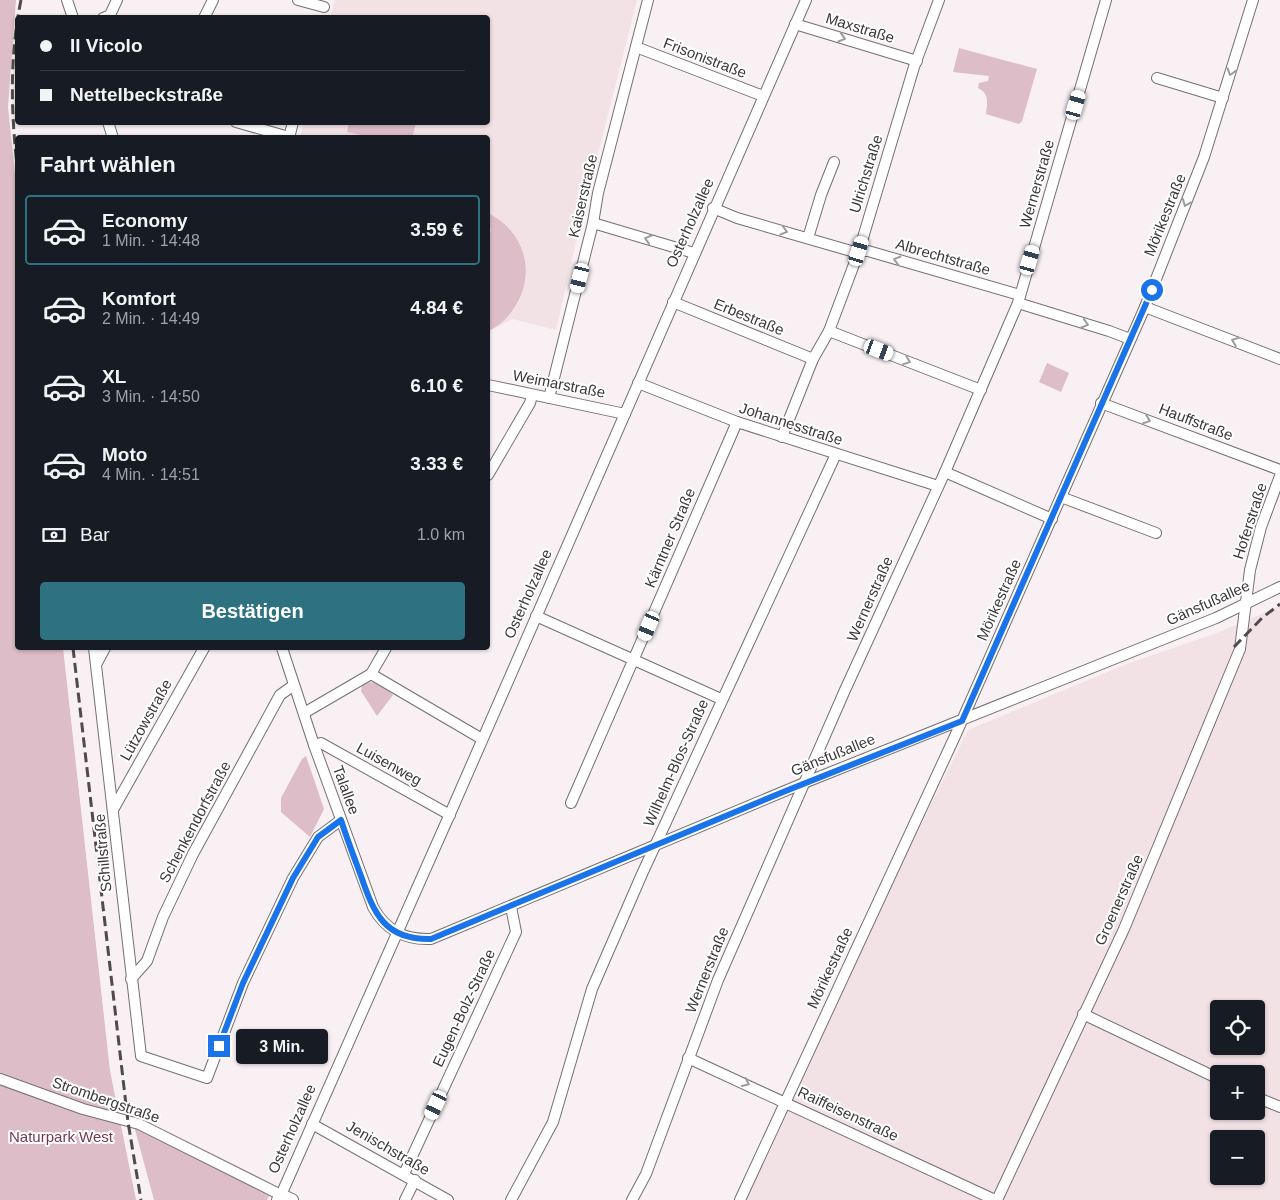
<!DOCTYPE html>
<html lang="de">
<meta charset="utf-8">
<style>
:root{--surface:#171b24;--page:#242831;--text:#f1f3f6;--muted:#9ea1a6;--line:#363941;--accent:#2e7282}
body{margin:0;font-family:Helvetica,sans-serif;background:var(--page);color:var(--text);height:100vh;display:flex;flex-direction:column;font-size:19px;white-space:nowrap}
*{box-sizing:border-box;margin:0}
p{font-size:16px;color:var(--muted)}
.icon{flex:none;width:28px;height:28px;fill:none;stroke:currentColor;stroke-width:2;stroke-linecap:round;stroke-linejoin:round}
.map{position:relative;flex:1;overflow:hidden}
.side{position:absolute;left:15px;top:135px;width:475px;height:515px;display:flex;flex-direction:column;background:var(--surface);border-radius:5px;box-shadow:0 1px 4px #0004}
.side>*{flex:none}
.banner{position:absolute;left:15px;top:15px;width:475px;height:110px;border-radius:5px;box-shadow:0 1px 4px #0004;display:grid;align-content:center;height:110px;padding:0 25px;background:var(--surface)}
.fabs{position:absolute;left:1210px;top:1000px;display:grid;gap:10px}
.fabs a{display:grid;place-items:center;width:55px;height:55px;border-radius:5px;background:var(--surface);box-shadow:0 1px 4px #0004;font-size:25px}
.end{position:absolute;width:22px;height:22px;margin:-11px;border:6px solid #1a73e8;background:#fff;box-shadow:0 0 0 2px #fff}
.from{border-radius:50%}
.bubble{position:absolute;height:35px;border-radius:5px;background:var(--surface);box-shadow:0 1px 4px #0004;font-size:16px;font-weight:700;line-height:35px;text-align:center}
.car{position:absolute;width:15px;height:30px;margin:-15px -8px;border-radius:6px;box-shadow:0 0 4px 1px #0007;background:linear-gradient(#fff 24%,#345 0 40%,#fff 0 76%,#345 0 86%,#fff 0)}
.banner b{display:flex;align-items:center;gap:18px;height:48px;font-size:19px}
.banner b+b{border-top:1px solid var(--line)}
.banner i{width:12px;height:12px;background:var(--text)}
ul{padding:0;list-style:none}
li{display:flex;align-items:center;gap:15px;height:70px;margin:0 10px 8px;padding:0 15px;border:2px solid transparent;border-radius:5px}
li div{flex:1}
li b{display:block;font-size:19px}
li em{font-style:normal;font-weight:700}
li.current{border-color:var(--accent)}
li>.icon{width:45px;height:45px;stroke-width:1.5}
h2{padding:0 25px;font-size:22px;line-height:60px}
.pay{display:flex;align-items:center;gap:12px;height:55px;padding:0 25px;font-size:19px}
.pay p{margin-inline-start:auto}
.action{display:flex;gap:10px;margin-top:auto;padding:10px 25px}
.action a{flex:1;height:58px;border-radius:5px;background:var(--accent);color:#fff;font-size:20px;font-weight:700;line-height:58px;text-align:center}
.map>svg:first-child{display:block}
.built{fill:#f2e2e6;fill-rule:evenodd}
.green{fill:#ddbdc7}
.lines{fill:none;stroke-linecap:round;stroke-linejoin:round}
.minor-casing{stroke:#766f71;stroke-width:12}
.tertiary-casing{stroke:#766f71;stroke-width:14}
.minor{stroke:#fff;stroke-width:10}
.tertiary{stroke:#fff;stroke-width:12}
.rail{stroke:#4f4b4c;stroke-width:3;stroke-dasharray:10 5;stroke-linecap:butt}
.oneway{stroke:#9d9c9c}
.route{stroke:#1a73e8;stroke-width:6}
.labels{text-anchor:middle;stroke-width:4;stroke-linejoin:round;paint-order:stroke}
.street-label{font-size:15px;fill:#3b3839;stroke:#fff}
.park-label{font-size:15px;fill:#76384f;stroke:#fff}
</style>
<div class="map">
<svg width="1280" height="1200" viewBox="0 0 1280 1200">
<rect width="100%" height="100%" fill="#f8f0f2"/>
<!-- built -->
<g class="built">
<polygon points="335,0 637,0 579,229 556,330 513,319 490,331 488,341 488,138 300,138 304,123 488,122 488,18 330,17"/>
<path d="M 1280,606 L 1280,1200 L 745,1200 L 893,881 L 968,730 L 1129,663 L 1214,634 ZM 1219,1009 L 1256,1009 L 1256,1046 L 1219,1046 ZM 1219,1074 L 1256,1074 L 1256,1111 L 1219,1111 ZM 1219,1139 L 1256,1139 L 1256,1176 L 1219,1176 Z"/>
</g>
<!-- green -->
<g class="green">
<polygon points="0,0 16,0 8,107 18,204 18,648 63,648 110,1071 136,1200 0,1200"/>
<path d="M 959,48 L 1037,69 L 1022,121 L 1019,124 L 986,114 C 987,103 990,94 978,88 L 979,83 L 988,81 L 989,76 L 953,72 Z"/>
<polygon points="349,123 349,122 416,123 412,138 370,137 347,132"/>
<path d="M 488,213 C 525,231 537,274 514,308 C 508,318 498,327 488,331 L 488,242 L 491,229 L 488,227 Z"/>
<polygon points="1047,363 1069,373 1061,392 1039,382"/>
<polygon points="370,682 382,685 393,695 377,716 361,691 362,686"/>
<polygon points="306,756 324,809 310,837 281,812 281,798 302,759"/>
<polygon points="134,1126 269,1196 267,1200 154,1200"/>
</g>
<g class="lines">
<defs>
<g id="minor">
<polyline points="67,0 73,18"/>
<polyline points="298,0 324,7"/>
<polyline points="103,18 110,15 117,0"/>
<polyline points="204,18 213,0"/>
<polyline points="795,24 917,61"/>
<polyline points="636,47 763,96"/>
<polyline points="1157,78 1223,98"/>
<polyline points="108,122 113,138"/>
<polyline points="236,122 289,137"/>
<polyline points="289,138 293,122"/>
<polyline points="713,208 737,218 851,251 868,251 1020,295"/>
<polyline points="593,223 694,253"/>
<polyline points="808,238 821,195 834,162"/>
<polyline points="673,302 813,359"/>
<polyline points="1018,303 1109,331 1130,339"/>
<polyline points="1145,307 1280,359"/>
<polyline points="829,331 981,390"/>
<polyline points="638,383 737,422 938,486"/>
<polyline points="488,385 625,414"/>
<polyline points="549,398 593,223 598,193 648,0"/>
<polyline points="1101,403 1280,470"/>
<polyline points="782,437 813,359 829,331 859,251 914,67 939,0"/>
<polyline points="945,472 1052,519"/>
<polyline points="488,475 530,403 532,395"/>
<polyline points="1061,497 1156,533"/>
<polyline points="536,616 721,699"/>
<polyline points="94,648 141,1056 207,1078 243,983 293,878 318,837 341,820"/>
<path d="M 282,648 L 314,745 L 373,907 C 386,931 405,940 431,939 L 804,783 L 1216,618 L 1280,587"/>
<polyline points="97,663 105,648"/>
<polyline points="371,674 482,739"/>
<polyline points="304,713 371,674 386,648"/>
<polyline points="314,745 321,743 450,815"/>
<polyline points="571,803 737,422"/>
<polyline points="114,808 204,648"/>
<polyline points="131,979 147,961 163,917 193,854 280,695 294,685"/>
<polyline points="1083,1014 1219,1079"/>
<polyline points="688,1058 995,1200"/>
<polyline points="0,1079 83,1109 139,1124 281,1195 453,807 806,0"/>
<polyline points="1256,1097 1280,1107"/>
<polyline points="312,1124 448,1200"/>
<polyline points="404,1174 516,932 511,907"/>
<polyline points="405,1200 415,1180"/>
<polyline points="511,1200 553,1122 592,989 642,874 836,454"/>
<polyline points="632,1200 646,1174 718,980 845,690 945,472 1018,303 1106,0"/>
<polyline points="740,1200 956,734 1145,307 1204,157 1253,0"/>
<polyline points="997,1200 1124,929 1240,649 1250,570 1261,527 1280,476"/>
</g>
<polyline id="tertiary" points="278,1200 281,1195 292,1200"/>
</defs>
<!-- minor casing -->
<use href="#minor" class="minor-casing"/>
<!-- tertiary casing -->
<use href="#tertiary" class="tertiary-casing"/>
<!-- minor -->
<use href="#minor" class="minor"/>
<!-- tertiary -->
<use href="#tertiary" class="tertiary"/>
<!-- rail -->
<g class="rail">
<path d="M 18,174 C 11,115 9,59 21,0"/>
<polyline points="1234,647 1262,618 1280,604"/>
<polyline points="73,648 128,1122 141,1200"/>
</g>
</g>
<!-- one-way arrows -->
<defs><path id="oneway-chevron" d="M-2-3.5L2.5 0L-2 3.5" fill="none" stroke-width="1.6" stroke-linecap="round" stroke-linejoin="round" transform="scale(1.25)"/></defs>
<g class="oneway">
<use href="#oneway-chevron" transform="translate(842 38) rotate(17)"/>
<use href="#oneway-chevron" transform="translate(1231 72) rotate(107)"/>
<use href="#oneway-chevron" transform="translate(1186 203) rotate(112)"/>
<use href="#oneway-chevron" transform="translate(784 231) rotate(16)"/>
<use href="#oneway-chevron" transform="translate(648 239) rotate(-163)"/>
<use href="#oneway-chevron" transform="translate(897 260) rotate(-164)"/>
<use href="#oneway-chevron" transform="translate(1085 324) rotate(17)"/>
<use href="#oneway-chevron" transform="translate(1235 341) rotate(-159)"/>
<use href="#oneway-chevron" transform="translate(907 361) rotate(21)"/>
<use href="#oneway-chevron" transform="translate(1147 420) rotate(21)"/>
<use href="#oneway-chevron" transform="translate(746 1083) rotate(25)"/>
</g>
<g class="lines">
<!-- route -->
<path class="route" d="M 219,1046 L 243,983 L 293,878 L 318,837 L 341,820 C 347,839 354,857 361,876 C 374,914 385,940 431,939 L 788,790 L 962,721 L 1152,290"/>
</g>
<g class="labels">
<!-- street labels -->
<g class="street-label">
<text transform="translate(860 28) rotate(17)" y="5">Maxstraße</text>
<text transform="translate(705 58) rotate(21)" y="5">Frisonistraße</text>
<text transform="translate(866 174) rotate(-73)" y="5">Ulrichstraße</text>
<text transform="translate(1037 184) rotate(-74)" y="5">Wernerstraße</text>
<text transform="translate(583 196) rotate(-77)" y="5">Kaiserstraße</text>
<text transform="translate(1165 215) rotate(-68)" y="5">Mörikestraße</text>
<text transform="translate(690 223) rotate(-66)" y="5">Osterholzallee</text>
<text transform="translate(943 257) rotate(16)" y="5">Albrechtstraße</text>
<text transform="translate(749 317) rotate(22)" y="5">Erbestraße</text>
<text transform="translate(559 384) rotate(11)" y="5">Weimarstraße</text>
<text transform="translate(1196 422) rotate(21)" y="5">Hauffstraße</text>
<text transform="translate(791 424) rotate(18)" y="5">Johannesstraße</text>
<text transform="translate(1250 521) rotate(-72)" y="5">Hoferstraße</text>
<text transform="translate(670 538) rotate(-67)" y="5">Kärntner Straße</text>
<text transform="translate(528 594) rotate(-66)" y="5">Osterholzallee</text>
<text transform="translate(870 599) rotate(-66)" y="5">Wernerstraße</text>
<text transform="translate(999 600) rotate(-66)" y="5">Mörikestraße</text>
<text transform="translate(1208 603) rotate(-24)" y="5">Gänsfußallee</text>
<text transform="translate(146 720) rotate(-61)" y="5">Lützowstraße</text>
<text transform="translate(833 755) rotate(-22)" y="5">Gänsfußallee</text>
<text transform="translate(676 763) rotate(-66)" y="5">Wilhelm-Blos-Straße</text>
<text transform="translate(389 764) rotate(29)" y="5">Luisenweg</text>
<text transform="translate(346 790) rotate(70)" y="5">Talallee</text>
<text transform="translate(195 822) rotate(-62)" y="5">Schenkendorfstraße</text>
<text transform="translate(103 853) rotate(-95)" y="5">Schillstraße</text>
<text transform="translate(1119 900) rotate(-66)" y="5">Groenerstraße</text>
<text transform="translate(830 968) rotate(-65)" y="5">Mörikestraße</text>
<text transform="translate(707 970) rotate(-68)" y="5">Wernerstraße</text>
<text transform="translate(464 1008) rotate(-65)" y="5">Eugen-Bolz-Straße</text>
<text transform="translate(106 1100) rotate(19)" y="5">Strombergstraße</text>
<text transform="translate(848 1114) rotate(25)" y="5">Raiffeisenstraße</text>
<text transform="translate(292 1129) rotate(-66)" y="5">Osterholzallee</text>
<text transform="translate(388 1148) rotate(30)" y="5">Jenischstraße</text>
</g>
<!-- park labels -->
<g class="park-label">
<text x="61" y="1142">Naturpark West</text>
</g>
</g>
</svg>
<div class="fabs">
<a><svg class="icon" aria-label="locate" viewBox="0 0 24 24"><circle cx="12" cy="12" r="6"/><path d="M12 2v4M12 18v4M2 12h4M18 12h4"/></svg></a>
<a>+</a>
<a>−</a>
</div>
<i class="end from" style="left:1152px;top:290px"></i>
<i class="end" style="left:219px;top:1046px"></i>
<div class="bubble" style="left:236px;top:1029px;width:92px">3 Min.</div>
<i class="car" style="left:1076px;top:105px;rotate:16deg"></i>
<i class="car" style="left:859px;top:251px;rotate:17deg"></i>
<i class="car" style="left:1030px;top:260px;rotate:16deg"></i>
<i class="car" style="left:580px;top:278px;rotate:194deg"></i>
<i class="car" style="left:879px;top:350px;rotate:111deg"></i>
<i class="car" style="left:649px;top:626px;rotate:203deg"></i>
<i class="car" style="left:436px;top:1105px;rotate:205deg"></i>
<div class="banner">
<b><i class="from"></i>Il Vicolo</b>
<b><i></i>Nettelbeckstraße</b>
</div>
<section class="side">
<h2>Fahrt wählen</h2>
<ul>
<li class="current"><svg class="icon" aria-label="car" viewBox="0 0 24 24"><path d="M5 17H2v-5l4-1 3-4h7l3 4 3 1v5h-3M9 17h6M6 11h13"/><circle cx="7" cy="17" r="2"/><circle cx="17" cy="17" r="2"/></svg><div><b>Economy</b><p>1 Min. · 14:48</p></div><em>3.59 €</em></li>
<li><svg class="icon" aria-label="car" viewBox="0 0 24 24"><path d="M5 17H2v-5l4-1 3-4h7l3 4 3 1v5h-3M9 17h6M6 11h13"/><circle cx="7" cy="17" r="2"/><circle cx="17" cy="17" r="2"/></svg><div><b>Komfort</b><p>2 Min. · 14:49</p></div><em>4.84 €</em></li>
<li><svg class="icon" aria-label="car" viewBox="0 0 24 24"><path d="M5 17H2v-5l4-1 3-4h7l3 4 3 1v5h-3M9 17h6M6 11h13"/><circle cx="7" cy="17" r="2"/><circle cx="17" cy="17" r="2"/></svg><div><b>XL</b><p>3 Min. · 14:50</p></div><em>6.10 €</em></li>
<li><svg class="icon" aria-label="car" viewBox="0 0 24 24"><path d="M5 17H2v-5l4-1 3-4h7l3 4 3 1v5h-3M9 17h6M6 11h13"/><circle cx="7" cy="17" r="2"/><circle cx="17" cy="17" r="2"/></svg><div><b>Moto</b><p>4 Min. · 14:51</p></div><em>3.33 €</em></li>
</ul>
<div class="pay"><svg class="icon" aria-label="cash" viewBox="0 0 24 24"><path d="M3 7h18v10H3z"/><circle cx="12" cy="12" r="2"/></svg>Bar<p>1.0 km</p></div>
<div class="action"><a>Bestätigen</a></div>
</section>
</div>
